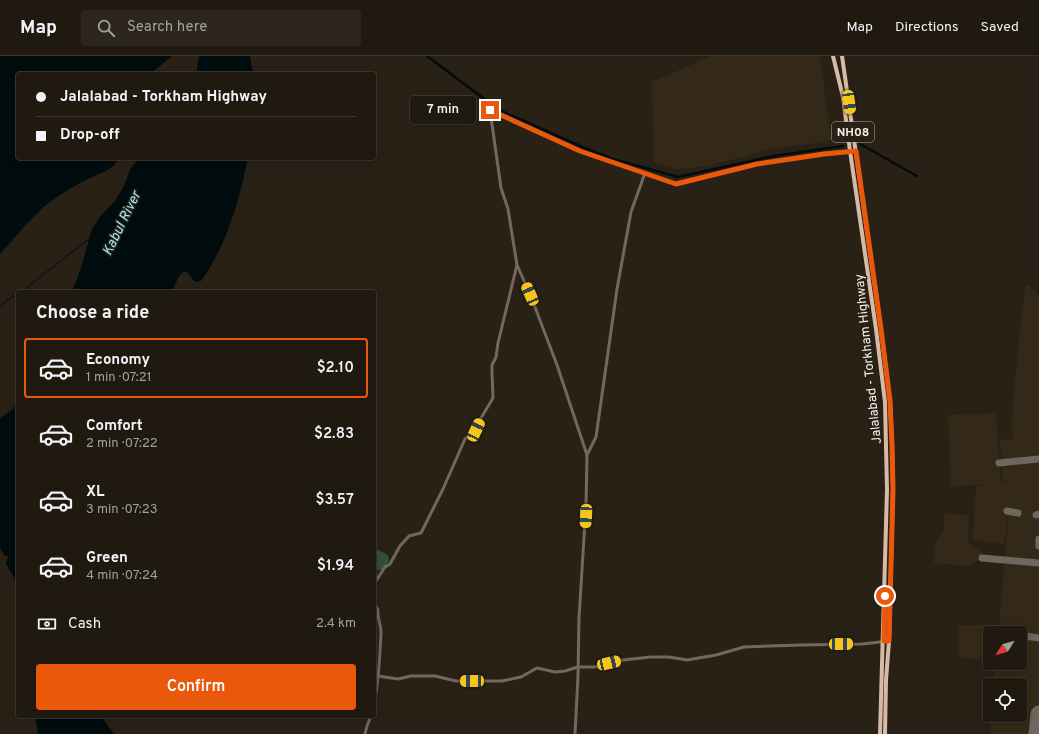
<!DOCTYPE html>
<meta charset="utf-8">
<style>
:root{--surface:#1f1910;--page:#2c261e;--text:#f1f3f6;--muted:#a1a09f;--line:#3c3830;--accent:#ea580c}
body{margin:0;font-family:Overpass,sans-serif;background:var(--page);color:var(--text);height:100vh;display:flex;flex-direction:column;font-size:15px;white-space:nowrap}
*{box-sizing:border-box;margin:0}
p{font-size:13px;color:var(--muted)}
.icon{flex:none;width:22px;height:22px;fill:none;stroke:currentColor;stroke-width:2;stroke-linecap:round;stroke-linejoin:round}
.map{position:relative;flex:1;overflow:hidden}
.side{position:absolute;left:16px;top:234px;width:360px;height:428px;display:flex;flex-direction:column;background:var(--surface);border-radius:4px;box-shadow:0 2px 10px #0003,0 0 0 1px var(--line)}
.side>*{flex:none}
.hud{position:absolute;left:16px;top:16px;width:360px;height:88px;border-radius:4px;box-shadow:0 2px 10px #0003,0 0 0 1px var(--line);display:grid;align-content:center;height:88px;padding:0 20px;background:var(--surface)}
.needle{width:26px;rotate:233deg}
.controls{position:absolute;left:983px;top:570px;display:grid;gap:8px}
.controls a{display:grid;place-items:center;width:44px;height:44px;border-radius:4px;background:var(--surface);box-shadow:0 2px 10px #0003,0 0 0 1px var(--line);font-size:20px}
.end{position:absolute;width:18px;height:18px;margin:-9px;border:5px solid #ea580c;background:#fff;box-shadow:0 0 0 2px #fff}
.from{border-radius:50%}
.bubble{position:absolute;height:28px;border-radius:4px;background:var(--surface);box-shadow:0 2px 10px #0003,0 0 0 1px var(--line);font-size:13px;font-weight:600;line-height:28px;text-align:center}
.car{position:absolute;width:12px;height:24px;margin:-12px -6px;border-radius:5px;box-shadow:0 0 3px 1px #0007;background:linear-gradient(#f5c518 24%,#345 0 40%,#f5c518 0 76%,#345 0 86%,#f5c518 0)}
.hud b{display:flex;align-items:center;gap:14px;height:38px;font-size:15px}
.hud b+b{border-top:1px solid var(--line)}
.hud i{width:10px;height:10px;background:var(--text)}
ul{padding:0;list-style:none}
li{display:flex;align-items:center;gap:12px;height:60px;margin:0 8px 6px;padding:0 12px;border:2px solid transparent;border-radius:4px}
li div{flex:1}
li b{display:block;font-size:15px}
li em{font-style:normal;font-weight:600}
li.selected{border-color:var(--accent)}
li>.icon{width:36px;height:36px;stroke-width:1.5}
h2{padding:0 20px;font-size:18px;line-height:48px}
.pay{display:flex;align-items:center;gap:10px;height:44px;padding:0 20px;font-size:15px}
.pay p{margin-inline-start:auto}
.button{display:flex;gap:8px;margin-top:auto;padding:8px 20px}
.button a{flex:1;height:46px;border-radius:4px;background:var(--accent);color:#fff;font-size:16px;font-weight:600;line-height:46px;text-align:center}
header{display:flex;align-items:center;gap:24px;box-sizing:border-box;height:56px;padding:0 20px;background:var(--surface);border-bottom:1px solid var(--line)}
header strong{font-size:19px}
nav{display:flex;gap:22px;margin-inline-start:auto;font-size:14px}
.search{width:280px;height:36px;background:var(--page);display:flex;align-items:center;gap:10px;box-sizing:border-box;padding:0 14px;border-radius:4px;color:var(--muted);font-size:15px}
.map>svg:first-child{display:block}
.built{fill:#342918}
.green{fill:#33503d}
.water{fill:#000c0e}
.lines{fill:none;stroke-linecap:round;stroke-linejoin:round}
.stream{stroke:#000c0e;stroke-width:1}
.canal{stroke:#000c0e;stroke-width:2.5}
.taxiway{stroke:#6e675d;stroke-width:7}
.runway{stroke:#6e675d;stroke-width:17}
.tertiary{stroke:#74675d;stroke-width:3}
.trunk{stroke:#d6baa4;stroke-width:4}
.route{stroke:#ea580c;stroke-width:5}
.labels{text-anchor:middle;stroke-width:3;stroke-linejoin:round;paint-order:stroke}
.shield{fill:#292116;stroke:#b8b2aa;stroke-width:1}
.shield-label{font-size:12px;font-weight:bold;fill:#f5f0e9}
.street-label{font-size:13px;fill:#f5f0e9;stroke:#292116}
.water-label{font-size:14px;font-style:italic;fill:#9eeef6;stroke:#292116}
</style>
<header>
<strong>Map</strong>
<div class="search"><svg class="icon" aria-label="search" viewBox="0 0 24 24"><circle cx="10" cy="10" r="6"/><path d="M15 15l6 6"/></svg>Search here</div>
<nav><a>Map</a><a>Directions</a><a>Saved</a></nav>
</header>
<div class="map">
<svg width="1039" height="678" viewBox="0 0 1039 678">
<rect width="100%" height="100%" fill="#292116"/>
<!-- built -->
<g class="built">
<polygon points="711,0 820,0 831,85 771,93 708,110 677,113 654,106 652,26"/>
<polygon points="1028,229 1039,239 1039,678 990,678 991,659 1020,659 1020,629 993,629 995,607 1020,607 1020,577 990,577 990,605 958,601 959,569 999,569 1010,445 1004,488 973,484 976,430 992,428 951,430 948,359 996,357 999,407 1001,427 1011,426 1003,424 1000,383 1013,384 1012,368 1014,332 1025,231"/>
<polygon points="944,458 969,459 968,487 982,497 982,502 967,510 934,507 935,488 944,474"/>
</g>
<!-- green -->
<polygon class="green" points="374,492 388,499 389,505 382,514 374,514"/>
<!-- water -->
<g class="water">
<path d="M 0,0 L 172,0 L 150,18 L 18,18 L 18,102 L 119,102 C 112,116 96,118 84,125 C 75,130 65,135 57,141 C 35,155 18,179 0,198 Z"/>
<polygon points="199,0 250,0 253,18 196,18"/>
<path d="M 139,102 L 248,102 C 239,145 227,189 201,225 L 196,226 C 190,223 191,217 184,215 L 179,220 L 172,236 L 72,236 L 81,212 L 92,173 L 100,161 L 114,146 L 123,132 L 131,112 Z"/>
<polygon points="18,347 18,529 6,508 8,500 4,499 0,492 0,362 10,355"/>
<polygon points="35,660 101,660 114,678 38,678"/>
</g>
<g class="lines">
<!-- stream -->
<g class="stream">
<polyline points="21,236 90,182"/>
<polyline points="0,251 6,245 18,238"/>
</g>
<!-- canal -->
<g class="canal">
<polyline points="427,0 499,54 587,93 613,103 678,121 774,100 843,90"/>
<polyline points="860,88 917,120"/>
</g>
<!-- taxiway -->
<g class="taxiway">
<polyline points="999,407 1039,403"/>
<polyline points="1007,455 1018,457"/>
<polyline points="1036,459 1039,458"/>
<polyline points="1039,483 1039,490"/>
<polyline points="982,502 1039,507"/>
<polyline points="1025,580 1039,582"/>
<polyline points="1036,678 1038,671"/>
</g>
<!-- runway -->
<polyline class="runway" points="1037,678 1039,658"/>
<!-- tertiary -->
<g class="tertiary">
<polyline points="587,399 596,381 617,233 631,156 645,117"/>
<polyline points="374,528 385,511 390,508 400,490 409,480 421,477 443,433 465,383 476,374 481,362 493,342 492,316 492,309 496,301 498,287 517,209"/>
<path d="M 374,547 L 378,554 C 377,561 381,569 381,576 C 380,599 379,625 374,648"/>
<polyline points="378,620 398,623 411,620 435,620 456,625 502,625 521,621 537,612 555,616 565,615 578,611 595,611 623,604 651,601 669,601 687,604 716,599 744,591 801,589 862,588 889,585"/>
<polyline points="365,678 367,670 371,660"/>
<polyline points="575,678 578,620 579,562 586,449 587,399 557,309 530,238 517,209 508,153 501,132 490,54 580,95 676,128 757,108 824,98 856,95"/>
</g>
<!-- trunk -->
<g class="trunk">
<polyline points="833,0 843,41 850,95 876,273 885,346 887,434 880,678"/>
<polyline points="842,0 881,273 890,345 892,389 893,433 889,585 886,624 885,678"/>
</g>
</g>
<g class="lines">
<!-- route -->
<polyline class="route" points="490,54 580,95 676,128 757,108 824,98 856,95 881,273 890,345 892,389 893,433 889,585 884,585 885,540"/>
</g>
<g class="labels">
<!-- shield labels -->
<rect class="shield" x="832" y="66" width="42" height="20" rx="3"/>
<g class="shield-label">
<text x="853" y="80">NH08</text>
</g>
<!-- street labels -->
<g class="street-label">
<text transform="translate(867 303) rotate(-96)" y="5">Jalalabad - Torkham Highway</text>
</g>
<!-- water labels -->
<g class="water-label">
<text transform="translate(121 167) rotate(-64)" y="5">Kabul River</text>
</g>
</g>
</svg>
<div class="controls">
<a><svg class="needle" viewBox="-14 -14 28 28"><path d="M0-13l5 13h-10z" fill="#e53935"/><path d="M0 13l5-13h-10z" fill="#a1a09f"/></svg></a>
<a><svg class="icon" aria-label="locate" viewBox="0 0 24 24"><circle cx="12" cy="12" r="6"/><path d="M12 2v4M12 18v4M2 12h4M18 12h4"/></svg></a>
</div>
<i class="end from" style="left:885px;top:540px"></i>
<i class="end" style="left:490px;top:54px"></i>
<div class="bubble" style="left:410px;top:40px;width:66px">7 min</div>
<i class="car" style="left:849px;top:46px;rotate:172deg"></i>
<i class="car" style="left:530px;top:238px;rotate:336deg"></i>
<i class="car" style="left:476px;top:374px;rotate:25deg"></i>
<i class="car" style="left:586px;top:460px;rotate:183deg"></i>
<i class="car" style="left:841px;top:588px;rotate:89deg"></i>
<i class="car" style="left:609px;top:607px;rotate:77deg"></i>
<i class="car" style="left:472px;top:625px;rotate:270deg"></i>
<div class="hud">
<b><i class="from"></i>Jalalabad - Torkham Highway</b>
<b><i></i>Drop-off</b>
</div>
<section class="side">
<h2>Choose a ride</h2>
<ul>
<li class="selected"><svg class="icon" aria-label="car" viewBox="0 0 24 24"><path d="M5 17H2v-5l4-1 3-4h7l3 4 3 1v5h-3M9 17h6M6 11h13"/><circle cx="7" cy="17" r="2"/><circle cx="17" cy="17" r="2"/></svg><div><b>Economy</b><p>1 min · 07:21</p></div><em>$2.10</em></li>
<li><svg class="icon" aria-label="car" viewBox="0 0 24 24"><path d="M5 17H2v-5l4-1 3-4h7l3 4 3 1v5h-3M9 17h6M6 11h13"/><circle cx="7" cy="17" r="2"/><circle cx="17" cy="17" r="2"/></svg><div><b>Comfort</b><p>2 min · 07:22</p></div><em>$2.83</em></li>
<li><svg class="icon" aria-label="car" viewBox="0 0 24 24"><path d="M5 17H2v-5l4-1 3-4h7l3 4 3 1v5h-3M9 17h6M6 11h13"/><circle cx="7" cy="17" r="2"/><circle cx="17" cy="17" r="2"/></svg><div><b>XL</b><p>3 min · 07:23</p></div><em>$3.57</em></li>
<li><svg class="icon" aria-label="car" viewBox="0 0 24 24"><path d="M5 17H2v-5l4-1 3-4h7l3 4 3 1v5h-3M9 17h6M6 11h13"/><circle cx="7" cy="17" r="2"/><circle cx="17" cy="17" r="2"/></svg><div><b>Green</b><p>4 min · 07:24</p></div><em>$1.94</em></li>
</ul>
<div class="pay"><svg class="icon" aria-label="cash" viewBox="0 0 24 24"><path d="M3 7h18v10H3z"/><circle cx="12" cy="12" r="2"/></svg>Cash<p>2.4 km</p></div>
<div class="button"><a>Confirm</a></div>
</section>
</div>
